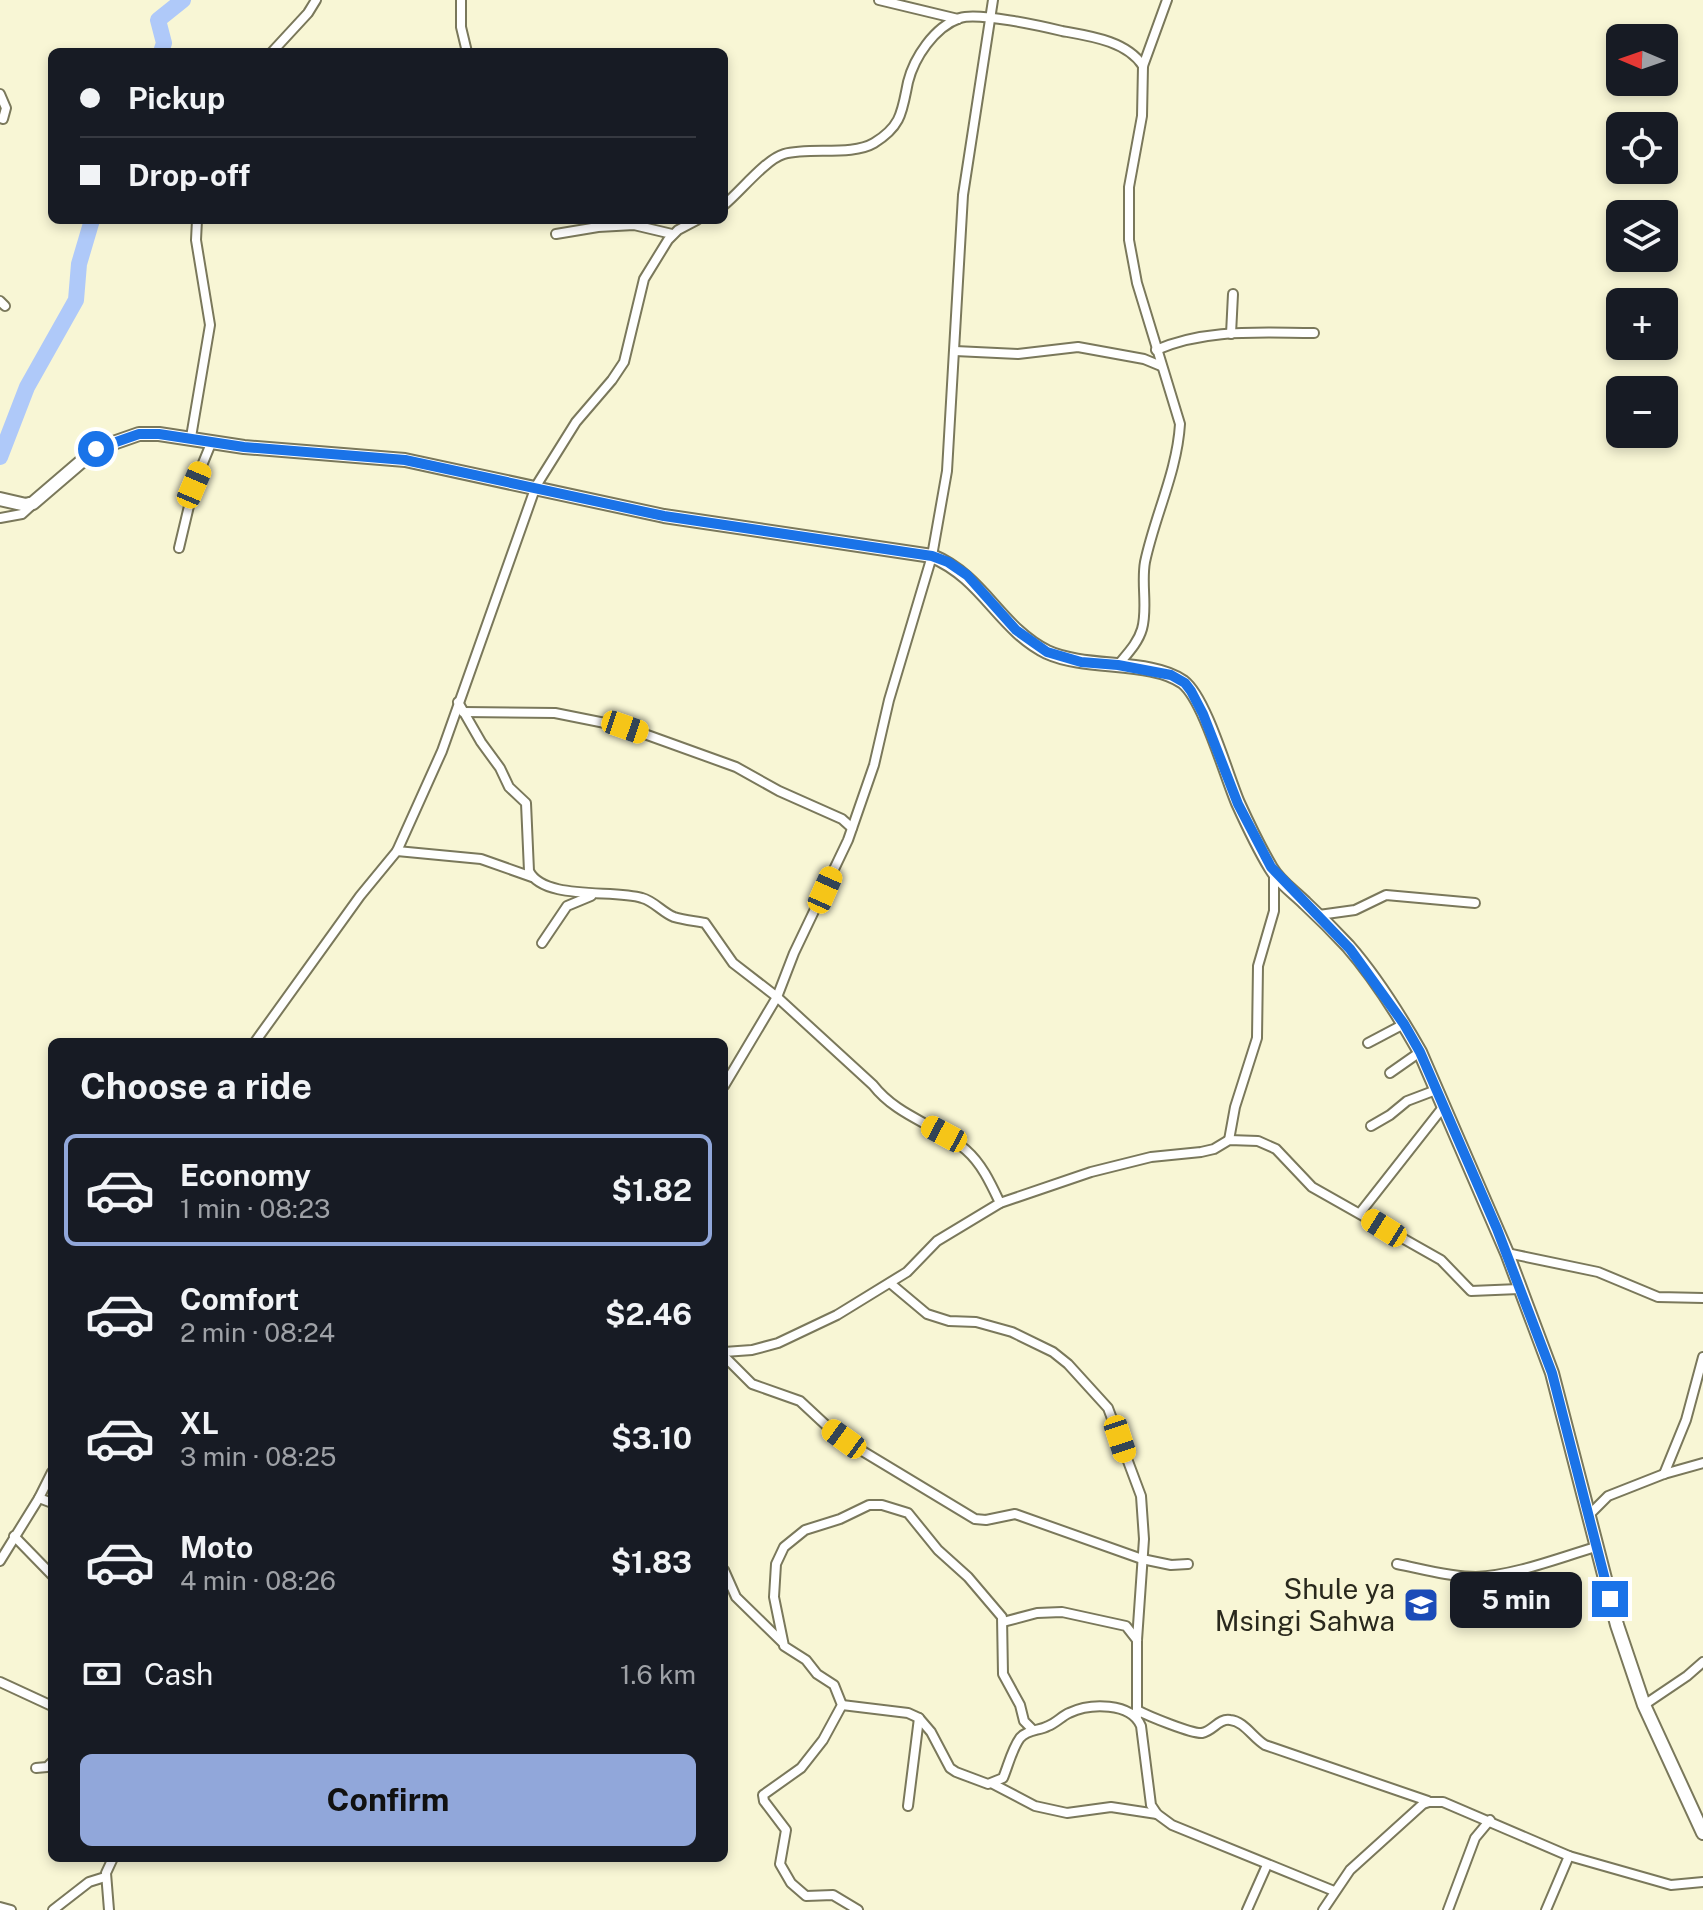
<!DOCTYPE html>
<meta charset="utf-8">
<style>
:root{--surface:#171b24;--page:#242831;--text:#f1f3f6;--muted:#9ea1a6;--line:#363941;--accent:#91a7da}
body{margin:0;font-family:"Public Sans",sans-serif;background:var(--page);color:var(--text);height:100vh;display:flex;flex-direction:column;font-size:30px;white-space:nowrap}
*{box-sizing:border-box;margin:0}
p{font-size:26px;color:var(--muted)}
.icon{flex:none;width:44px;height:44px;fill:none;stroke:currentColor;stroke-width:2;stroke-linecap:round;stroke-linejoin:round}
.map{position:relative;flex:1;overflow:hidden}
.details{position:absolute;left:48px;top:1038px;width:680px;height:824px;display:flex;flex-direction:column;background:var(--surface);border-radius:12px;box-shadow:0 4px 12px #0003}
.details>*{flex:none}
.top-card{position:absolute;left:48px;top:48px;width:680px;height:176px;border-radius:12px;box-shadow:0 4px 12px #0003;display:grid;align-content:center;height:176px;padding:0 32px;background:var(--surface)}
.needle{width:52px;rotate:272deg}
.buttons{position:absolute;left:1606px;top:24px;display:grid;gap:16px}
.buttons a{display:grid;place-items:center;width:72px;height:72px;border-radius:12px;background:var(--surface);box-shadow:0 4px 12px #0003;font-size:40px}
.end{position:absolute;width:36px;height:36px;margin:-18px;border:10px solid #1a73e8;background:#fff;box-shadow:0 0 0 4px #fff}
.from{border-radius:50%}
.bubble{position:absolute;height:56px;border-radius:12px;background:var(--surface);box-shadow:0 4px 12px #0003;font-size:26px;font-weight:700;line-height:56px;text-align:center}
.car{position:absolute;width:24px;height:48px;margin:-24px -12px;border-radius:10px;box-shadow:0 0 6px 2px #0007;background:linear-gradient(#f5c518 24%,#345 0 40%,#f5c518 0 76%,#345 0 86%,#f5c518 0)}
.top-card b{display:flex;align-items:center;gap:28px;height:76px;font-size:30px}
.top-card b+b{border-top:2px solid var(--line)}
.top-card i{width:20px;height:20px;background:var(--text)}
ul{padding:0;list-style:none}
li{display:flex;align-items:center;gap:24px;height:112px;margin:0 16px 12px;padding:0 16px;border:4px solid transparent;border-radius:12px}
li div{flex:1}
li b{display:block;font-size:30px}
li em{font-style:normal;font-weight:700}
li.selected{border-color:var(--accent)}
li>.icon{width:72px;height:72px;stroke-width:1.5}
h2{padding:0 32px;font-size:36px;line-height:96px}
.pay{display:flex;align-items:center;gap:20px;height:88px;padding:0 32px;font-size:30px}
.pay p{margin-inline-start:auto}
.button{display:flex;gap:16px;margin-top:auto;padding:16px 32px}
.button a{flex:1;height:92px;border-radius:12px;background:var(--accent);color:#111;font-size:32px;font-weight:700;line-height:92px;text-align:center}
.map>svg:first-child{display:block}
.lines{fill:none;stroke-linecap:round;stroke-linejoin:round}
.river{stroke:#afc9f9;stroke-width:16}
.street-casing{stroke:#7a785b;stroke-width:12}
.secondary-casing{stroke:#7a785b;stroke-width:16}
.street{stroke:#fff;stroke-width:8}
.secondary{stroke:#fff;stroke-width:12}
.route{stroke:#1a73e8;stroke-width:10}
.labels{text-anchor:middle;stroke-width:6;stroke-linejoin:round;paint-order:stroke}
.poi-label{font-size:28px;fill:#2a291d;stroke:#f8f6d5;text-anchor:end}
</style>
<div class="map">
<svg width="1703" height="1910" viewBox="0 0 1703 1910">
<rect width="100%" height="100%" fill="#f8f6d5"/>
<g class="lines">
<!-- river -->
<g class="river">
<polyline points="161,52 164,43 158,20 183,0"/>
<polyline points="0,457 27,387 76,300 79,264 92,220"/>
</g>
<defs>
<g id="street">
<polyline points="461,0 461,27 467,52"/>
<polyline points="879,0 958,19"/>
<polyline points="272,52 308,13 316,0"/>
<polyline points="0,94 6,108 3,119"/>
<path d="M 724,205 C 740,192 766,159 784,154 C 810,147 852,156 874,143 C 902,126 902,111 908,82 C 914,58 934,27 960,18 C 978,12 1041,26 1062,31 C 1090,36 1127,41 1143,66"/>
<polyline points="556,234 598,227 634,225 672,234"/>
<polyline points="0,301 5,306"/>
<polyline points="1231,334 1233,294"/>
<path d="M 1156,350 C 1206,328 1261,333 1314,333"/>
<polyline points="955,351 1018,354 1078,347 1144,359 1161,366"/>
<polyline points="191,437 210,325 196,240 197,220"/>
<polyline points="0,518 22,514 33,504"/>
<polyline points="179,548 194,485 212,441"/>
<path d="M 1118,665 C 1127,654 1138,643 1142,629 C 1148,608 1141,584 1145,562 C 1155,515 1177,472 1180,424 L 1137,283 L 1129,240 L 1129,187 L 1142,116 L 1143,66 L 1167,0"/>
<path d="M 458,702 L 481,742 L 500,768 L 509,787 L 526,803 L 529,871 C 544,901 614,889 642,898 C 654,901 663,913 674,917 C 684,920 695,921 705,923 L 733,963 L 777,997 L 873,1085 C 898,1117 936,1124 966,1150 C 982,1164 991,1184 1000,1203"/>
<polyline points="463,712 555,713 625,727 736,767 779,791 842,819 852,828"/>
<polyline points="397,851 481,859 532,877"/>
<polyline points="1319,915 1355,910 1386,895 1475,903"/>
<polyline points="542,943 567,906 591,896"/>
<polyline points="255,1042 360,896 397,851 442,751 536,486 576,422 612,380 624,362 644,279 668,240 678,230 697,220"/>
<polyline points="1368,1043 1404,1024"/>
<polyline points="1390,1073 1420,1052"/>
<polyline points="724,1086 777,997 794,953 848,840 874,765 889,700 932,556 947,471 963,195 993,0"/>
<polyline points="1371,1126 1390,1115 1407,1101 1436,1090"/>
<polyline points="1229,1140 1235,1107 1257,1038 1258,966 1274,911 1274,875"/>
<polyline points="1360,1213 1444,1106"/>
<polyline points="1507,1253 1598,1272 1658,1297 1703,1298"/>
<polyline points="890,1283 927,1314 949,1321 976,1322 1012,1332 1053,1352 1068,1364 1108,1408 1141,1496 1144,1539 1137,1640 1137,1716"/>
<polyline points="724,1352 752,1350 778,1343 837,1315 907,1272 937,1241 1000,1203 1091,1172 1151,1157 1201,1152 1214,1149 1229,1140 1258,1141 1276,1149 1312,1187 1441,1260 1471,1291 1519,1289"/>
<polyline points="724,1356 752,1384 800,1401 829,1428 859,1449 975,1519 986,1520 1015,1514 1142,1559 1171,1565 1188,1564"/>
<polyline points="1664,1474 1686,1420 1703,1357"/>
<polyline points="39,1498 52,1503"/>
<polyline points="1588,1516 1608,1496 1664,1474 1703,1463"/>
<polyline points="14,1536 52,1575"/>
<polyline points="0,1561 39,1498 52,1472"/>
<path d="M 1397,1564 C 1422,1569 1450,1577 1476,1577 C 1516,1575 1558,1558 1596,1547"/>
<polyline points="724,1570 736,1597 782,1642"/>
<polyline points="1003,1622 1037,1613 1062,1612 1126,1626 1137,1640"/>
<polyline points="0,1682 52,1706"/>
<path d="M 842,1705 L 908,1713 L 919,1718 L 931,1732 L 950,1768 L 956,1772 L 988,1784 L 1003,1778 C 1008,1766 1012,1749 1020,1738 C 1028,1729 1039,1731 1048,1726 C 1056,1723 1062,1716 1069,1713 C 1090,1703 1131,1702 1141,1726 L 1151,1805 L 1157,1814 L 1172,1825 L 1334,1891"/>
<polyline points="1644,1705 1687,1676 1703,1662"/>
<path d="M 1137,1710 C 1148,1716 1192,1734 1202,1733 C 1213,1731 1219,1718 1230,1720 C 1244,1721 1253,1738 1265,1745 L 1428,1801"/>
<polyline points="36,1768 47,1767 52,1762"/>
<polyline points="993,1784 1035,1806 1067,1813 1111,1807 1157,1814"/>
<polyline points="908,1806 919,1718"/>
<polyline points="0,1907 11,1910"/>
<polyline points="53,1910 89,1882 105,1877"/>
<polyline points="109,1910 106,1873 113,1858"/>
<polyline points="858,1910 833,1895 806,1896 791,1883 780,1864 786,1830 764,1801 763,1795 801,1768 823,1740 842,1705 834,1685 817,1674 806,1660 784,1646 774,1597 776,1564 784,1547 805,1530 840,1519 869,1505 882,1505 908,1513 938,1550 968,1577 1002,1617 1003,1674 1020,1705 1024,1721 1033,1730"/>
<polyline points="1247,1910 1267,1865"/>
<polyline points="1323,1910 1350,1870 1423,1804 1429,1802 1443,1802 1569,1856 1671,1885 1703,1882"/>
<polyline points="1448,1910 1475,1838 1490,1820"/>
<polyline points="1546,1910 1569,1856"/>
</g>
<path id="secondary" d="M 0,499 L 26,505 L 33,503 L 96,449 L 139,434 L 159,434 L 244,447 L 405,460 L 664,516 L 932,556 C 983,577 1000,629 1047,652 C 1086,670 1151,659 1183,682 C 1205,699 1226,775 1238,803 C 1248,825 1259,848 1271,868 C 1279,882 1294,892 1305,903 C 1320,917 1334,931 1348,946 C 1376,978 1399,1015 1420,1052 L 1507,1253 L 1552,1373 L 1617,1625 L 1644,1705 L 1703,1833"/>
</defs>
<!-- street casing -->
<use href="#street" class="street-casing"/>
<!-- secondary casing -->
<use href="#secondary" class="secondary-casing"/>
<!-- street -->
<use href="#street" class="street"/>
<!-- secondary -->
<use href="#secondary" class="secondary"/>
</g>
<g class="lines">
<!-- route -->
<polyline class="route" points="96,449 139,434 159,434 244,447 405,460 664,516 932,556 948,562 967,575 1016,630 1047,652 1081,662 1118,665 1171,675 1185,683 1191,691 1203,714 1238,804 1271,867 1350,949 1404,1024 1420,1052 1497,1229 1552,1373 1610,1599"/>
</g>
<!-- icons -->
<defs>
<symbol id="school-square" viewBox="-11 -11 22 22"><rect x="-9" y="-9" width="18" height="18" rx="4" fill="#1b4bb8" stroke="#f8f6d5"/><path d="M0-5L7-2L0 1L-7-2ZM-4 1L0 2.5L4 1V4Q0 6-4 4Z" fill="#fff"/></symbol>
</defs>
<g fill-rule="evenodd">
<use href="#school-square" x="1401" y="1585" width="40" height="40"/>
</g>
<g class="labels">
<!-- poi labels -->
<g class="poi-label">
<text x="1395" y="1599">Shule ya<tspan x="1395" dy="32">Msingi Sahwa</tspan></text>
</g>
</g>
</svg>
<div class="buttons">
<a><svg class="needle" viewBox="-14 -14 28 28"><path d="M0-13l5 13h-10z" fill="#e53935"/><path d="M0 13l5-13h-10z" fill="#9ea1a6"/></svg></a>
<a><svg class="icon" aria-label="locate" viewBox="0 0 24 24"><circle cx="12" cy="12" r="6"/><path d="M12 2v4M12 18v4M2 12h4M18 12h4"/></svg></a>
<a><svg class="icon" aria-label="layers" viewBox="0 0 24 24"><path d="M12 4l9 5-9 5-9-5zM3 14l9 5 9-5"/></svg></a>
<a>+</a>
<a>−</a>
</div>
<i class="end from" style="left:96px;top:449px"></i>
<i class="end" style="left:1610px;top:1599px"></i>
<div class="bubble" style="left:1450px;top:1572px;width:132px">5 min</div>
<i class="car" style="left:194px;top:485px;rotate:23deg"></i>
<i class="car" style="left:625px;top:727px;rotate:109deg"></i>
<i class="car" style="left:825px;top:890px;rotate:24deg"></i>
<i class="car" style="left:944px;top:1134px;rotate:298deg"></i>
<i class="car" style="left:1384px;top:1228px;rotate:302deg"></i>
<i class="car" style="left:844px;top:1439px;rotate:306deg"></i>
<i class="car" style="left:1120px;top:1439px;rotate:162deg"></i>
<div class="top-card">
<b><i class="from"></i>Pickup</b>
<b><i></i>Drop-off</b>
</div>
<section class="details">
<h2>Choose a ride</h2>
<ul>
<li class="selected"><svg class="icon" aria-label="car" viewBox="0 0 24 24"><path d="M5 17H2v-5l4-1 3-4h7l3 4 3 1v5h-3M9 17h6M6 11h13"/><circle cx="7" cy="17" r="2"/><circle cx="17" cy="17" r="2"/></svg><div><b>Economy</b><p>1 min · 08:23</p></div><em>$1.82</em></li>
<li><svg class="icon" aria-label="car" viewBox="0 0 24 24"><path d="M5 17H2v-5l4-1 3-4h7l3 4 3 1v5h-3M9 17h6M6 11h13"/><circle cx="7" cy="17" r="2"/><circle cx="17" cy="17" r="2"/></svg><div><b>Comfort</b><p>2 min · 08:24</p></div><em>$2.46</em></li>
<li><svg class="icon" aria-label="car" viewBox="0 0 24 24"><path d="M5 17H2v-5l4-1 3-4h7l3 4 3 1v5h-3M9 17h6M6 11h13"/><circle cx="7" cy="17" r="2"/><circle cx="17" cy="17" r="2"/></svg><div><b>XL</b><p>3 min · 08:25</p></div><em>$3.10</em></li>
<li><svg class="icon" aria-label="car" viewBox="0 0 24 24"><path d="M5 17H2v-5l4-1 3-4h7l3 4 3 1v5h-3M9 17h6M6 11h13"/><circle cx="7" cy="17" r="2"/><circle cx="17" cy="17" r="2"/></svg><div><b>Moto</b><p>4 min · 08:26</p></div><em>$1.83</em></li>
</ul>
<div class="pay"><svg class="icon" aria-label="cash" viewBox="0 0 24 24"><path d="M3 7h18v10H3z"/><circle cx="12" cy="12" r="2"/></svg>Cash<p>1.6 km</p></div>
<div class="button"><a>Confirm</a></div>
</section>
</div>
